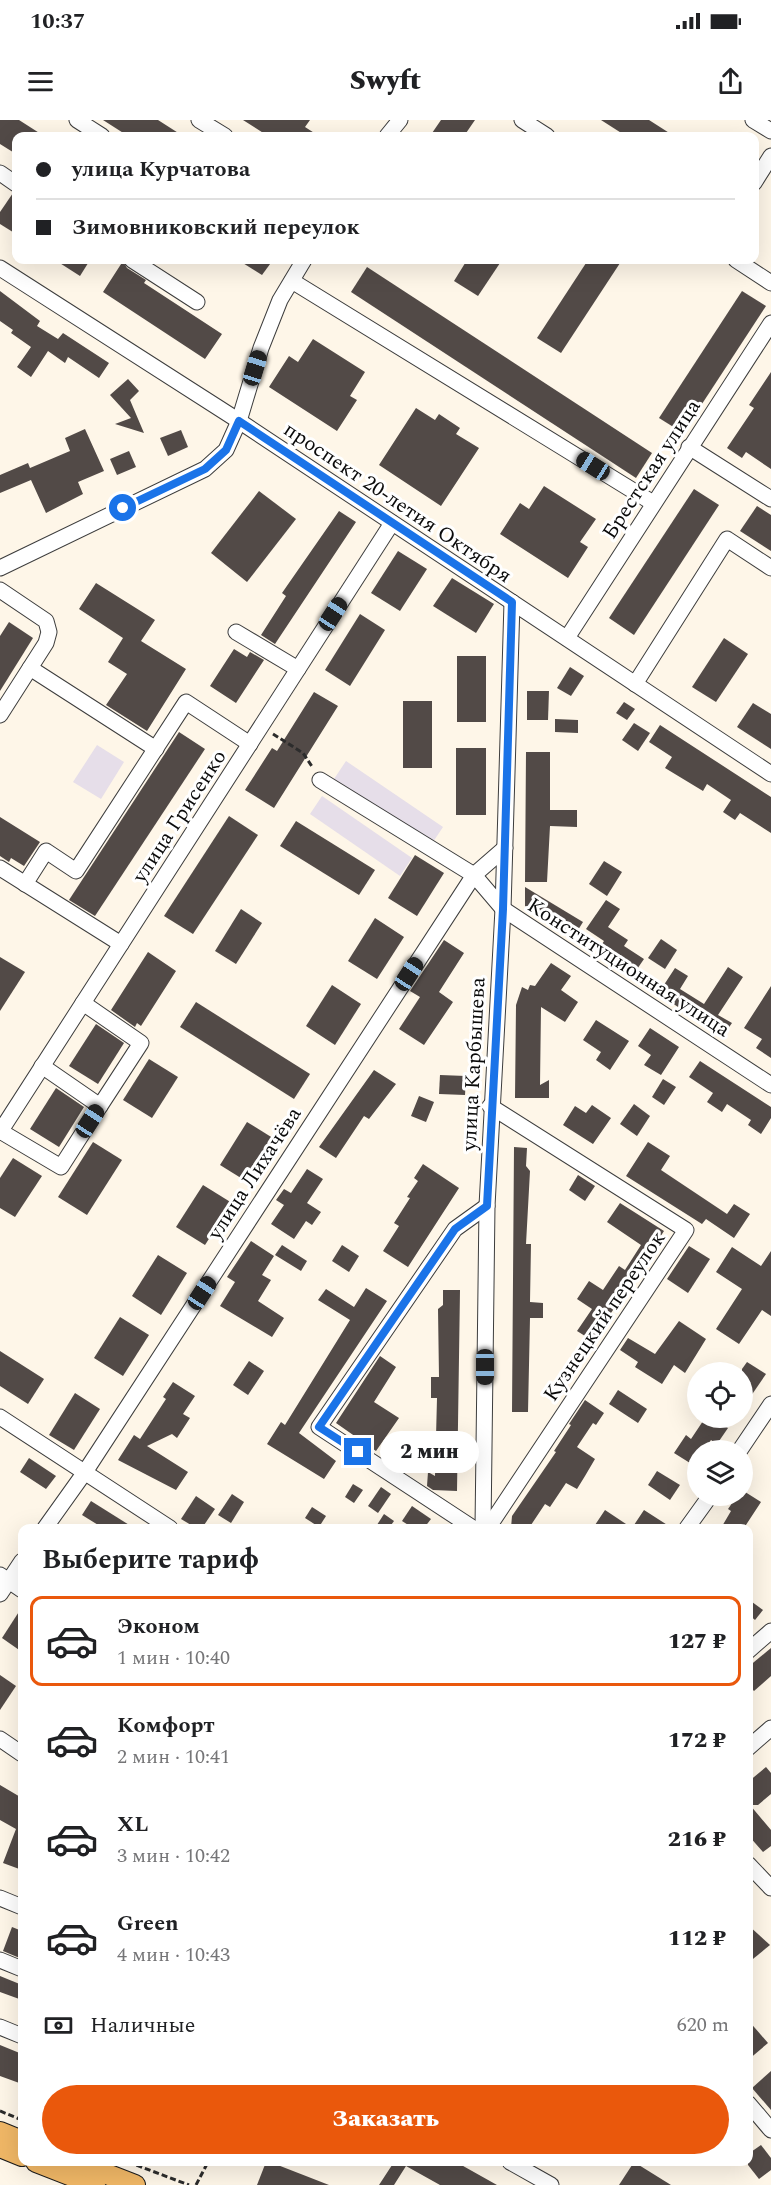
<!DOCTYPE html>
<html lang="ru">
<meta charset="utf-8">
<style>
:root{--surface:#fff;--page:#f6f6f6;--text:#202124;--muted:#757577;--line:#e0e0e0;--accent:#ea580c}
body{margin:0;font-family:Spectral,serif;background:var(--page);color:var(--text);height:100vh;display:flex;flex-direction:column;font-size:22px;white-space:nowrap}
*{box-sizing:border-box;margin:0}
p{font-size:20px;color:var(--muted)}
.icon{flex:none;width:33px;height:33px;fill:none;stroke:currentColor;stroke-width:2;stroke-linecap:round;stroke-linejoin:round}
.map{position:relative;flex:1;overflow:hidden}
.panel{position:absolute;left:18px;top:1404px;width:735px;height:642px;display:flex;flex-direction:column;background:var(--surface);border-radius:12px;box-shadow:0 6px 24px #0002}
.panel>*{flex:none}
.top-card{position:absolute;left:12px;top:12px;width:747px;height:132px;border-radius:12px;box-shadow:0 6px 24px #0002;display:grid;align-content:center;height:132px;padding:0 24px;background:var(--surface)}
.controls{position:absolute;left:687px;top:1242px;display:grid;gap:12px}
.controls a{display:grid;place-items:center;width:66px;height:66px;border-radius:50%;background:var(--surface);box-shadow:0 6px 24px #0002;font-size:30px}
.end{position:absolute;width:27px;height:27px;margin:-14px;border:8px solid #1a73e8;background:#fff;box-shadow:0 0 0 3px #fff}
.from{border-radius:50%}
.bubble{position:absolute;height:42px;border-radius:21px;background:var(--surface);box-shadow:0 6px 24px #0002;font-size:20px;font-weight:800;line-height:42px;text-align:center}
.car{position:absolute;width:18px;height:36px;margin:-18px -9px;border-radius:8px;box-shadow:0 0 4px 2px #0007;background:linear-gradient(#222 24%,#8ab4d8 0 40%,#222 0 76%,#8ab4d8 0 86%,#222 0)}
.top-card b{display:flex;align-items:center;gap:21px;height:57px;font-size:22px}
.top-card b+b{border-top:2px solid var(--line)}
.top-card i{width:15px;height:15px;background:var(--text)}
ul{padding:0;list-style:none}
li{display:flex;align-items:center;gap:18px;height:90px;margin:0 12px 9px;padding:0 12px;border:3px solid transparent;border-radius:12px}
li div{flex:1}
li b{display:block;font-size:22px}
li em{font-style:normal;font-weight:800}
li.on{border-color:var(--accent)}
li>.icon{width:54px;height:54px;stroke-width:1.5}
h2{padding:0 24px;font-size:27px;line-height:72px}
.pay{display:flex;align-items:center;gap:15px;height:66px;padding:0 24px;font-size:22px}
.pay p{margin-inline-start:auto}
.cta{display:flex;gap:12px;margin-top:auto;padding:12px 24px}
.cta a{flex:1;height:69px;border-radius:36px;background:var(--accent);color:#fff;font-size:24px;font-weight:800;line-height:69px;text-align:center}
.status{display:flex;justify-content:space-between;align-items:center;height:42px;padding:0 30px;background:var(--surface);direction:ltr}
.status svg{height:16px;fill:currentColor}
header{display:flex;justify-content:space-between;align-items:center;height:78px;padding:0 24px;background:var(--surface);font-size:27px;font-weight:800}
.map>svg:first-child{display:block}
.industrial{fill:#e6dee9}
.building{fill:#524a47}
.lines{fill:none;stroke-linecap:round;stroke-linejoin:round}
.minor-casing{stroke:#3d3d3d;stroke-width:17}
.major-casing{stroke:#1b1b1b;stroke-width:22}
.path{stroke:#2c2c2c;stroke-width:3;stroke-dasharray:6 3;stroke-linecap:butt}
.minor{stroke:#fff;stroke-width:15}
.major{stroke:#f0b766;stroke-width:20}
.route{stroke:#1a73e8;stroke-width:8}
.labels{text-anchor:middle;stroke-width:6;stroke-linejoin:round;paint-order:stroke}
.street-label{font-size:21px;fill:#0a0a0a;stroke:#fff}
</style>
<div class="status"><b>10:37</b><svg viewBox="0 0 49 12"><path d="M0 12V9h3v3zM5 12V6h3v6zM10 12V3h3v9zM15 12V0h3v12zM26 1h20v11H26zM47 4h2v5h-2z"/></svg></div>
<header><svg class="icon" aria-label="menu" viewBox="0 0 24 24"><path d="M4 6h16M4 12h16M4 18h16"/></svg>Swyft<svg class="icon" aria-label="share" viewBox="0 0 24 24"><path d="M12 15V3M7 8l5-5 5 5M5 13v7h14v-7"/></svg></header>
<div class="map">
<svg width="771" height="2065" viewBox="0 0 771 2065">
<rect width="100%" height="100%" fill="#fef6e8"/>
<!-- industrial -->
<g class="industrial">
<polygon points="97,625 124,642 101,679 73,662"/>
<polygon points="346,641 443,707 431,725 334,659"/>
<polygon points="322,676 412,738 400,756 310,694"/>
</g>
<!-- building -->
<g class="building">
<polygon points="0,0 19,0 44,16 16,16 16,34 0,24"/>
<polygon points="103,0 158,0 183,16 128,16"/>
<polygon points="243,0 310,0 305,7 319,16 268,16"/>
<polygon points="441,0 475,0 464,16 430,16"/>
<polygon points="601,0 649,0 674,16 626,16"/>
<polygon points="13,73 16,74 16,114 0,104 0,92"/>
<polygon points="55,140 90,140 80,156"/>
<polygon points="238,140 273,140 262,155"/>
<polygon points="467,140 502,140 478,176 454,161"/>
<polygon points="588,140 622,140 561,233 537,218"/>
<polygon points="123,141 127,148 146,160 144,163 222,214 205,239 103,172"/>
<polygon points="367,147 652,333 636,358 351,172"/>
<polygon points="0,171 40,201 37,206 58,219 63,213 109,243 99,258 68,237 65,243 48,231 31,257 17,247 31,227 11,213 13,210 0,201"/>
<polygon points="742,171 766,186 683,313 659,298"/>
<polygon points="313,219 365,252 350,276 357,280 337,311 269,267 289,236 298,242"/>
<polygon points="771,252 771,349 746,332 742,338 727,328 754,288 749,285"/>
<polygon points="128,259 139,271 130,280 144,313 115,304 131,298 110,275"/>
<polygon points="416,288 435,300 439,294 460,308 456,314 479,328 441,386 379,345"/>
<polygon points="85,309 104,351 78,362 83,374 46,393 31,360 0,373 0,355 28,343 30,348 70,331 65,318"/>
<polygon points="181,310 188,327 168,336 160,318"/>
<polygon points="129,331 136,347 117,355 110,339"/>
<polygon points="544,366 596,399 580,422 588,427 568,458 500,414 520,383 529,389"/>
<polygon points="694,369 719,385 634,515 609,498"/>
<polygon points="259,371 296,399 247,462 211,433"/>
<polygon points="757,386 771,395 771,431 740,411"/>
<polygon points="339,391 356,402 275,524 261,515 286,476 282,473"/>
<polygon points="398,431 427,449 400,491 371,473"/>
<polygon points="452,458 494,484 476,513 433,486"/>
<polygon points="96,463 155,500 141,521 186,549 147,611 106,585 127,554 108,542 123,518 79,489"/>
<polygon points="360,494 385,510 350,566 325,550"/>
<polygon points="9,502 33,518 0,571 0,516"/>
<polygon points="724,518 748,534 716,582 692,567"/>
<polygon points="234,529 247,537 250,532 264,540 236,583 210,566"/>
<rect x="457" y="536" width="29" height="66"/>
<polygon points="570,547 584,556 571,576 557,568"/>
<polygon points="527,571 549,571 548,600 527,600"/>
<polygon points="314,572 338,586 274,688 245,670 272,628 277,631"/>
<rect x="403" y="581" width="29" height="67"/>
<polygon points="624,582 635,589 627,600 616,593"/>
<polygon points="753,583 771,594 771,629 737,607"/>
<polygon points="555,599 578,600 578,613 555,612"/>
<polygon points="634,603 650,613 638,631 622,620"/>
<polygon points="660,605 771,677 771,713 740,693 735,700 723,692 731,680 707,664 703,671 665,648 672,637 649,622"/>
<polygon points="179,612 205,629 95,796 69,780"/>
<rect x="456" y="628" width="30" height="67"/>
<polygon points="526,632 550,632 550,690 577,690 577,707 550,706 547,762 525,762"/>
<polygon points="229,696 258,715 193,814 164,796"/>
<polygon points="0,697 40,722 24,746 11,738 9,742 0,736"/>
<polygon points="296,701 375,750 359,775 280,726"/>
<polygon points="415,735 444,753 417,796 388,778"/>
<polygon points="604,741 622,752 607,776 589,764"/>
<polygon points="525,767 583,802 573,818 525,786"/>
<polygon points="606,780 620,789 608,807 628,820 624,826 644,839 633,855 597,832 604,821 586,809"/>
<polygon points="241,789 262,803 236,844 215,831"/>
<polygon points="375,798 404,817 377,859 348,841"/>
<polygon points="661,819 677,830 665,849 648,838"/>
<polygon points="444,820 464,833 439,872 453,882 424,925 399,909 420,877 410,871"/>
<polygon points="148,832 176,851 141,906 137,903 135,907 111,890"/>
<polygon points="0,837 25,852 0,891"/>
<polygon points="551,843 571,856 561,870 578,882 565,902 541,887 540,965 549,960 549,978 515,978 516,885 522,867 528,870 530,865 535,866"/>
<polygon points="728,847 743,857 718,895 732,903 723,916 658,874 675,848 688,856 680,869 704,884"/>
<polygon points="332,865 361,884 335,925 306,906"/>
<polygon points="771,866 771,938 756,928 762,919 744,908"/>
<polygon points="196,882 310,954 294,979 180,907"/>
<polygon points="596,900 629,921 610,950 596,940 601,932 583,920"/>
<polygon points="96,904 124,923 98,964 69,946"/>
<polygon points="650,908 679,927 661,955 644,945 651,935 638,926"/>
<polygon points="149,939 178,957 152,998 123,980"/>
<polygon points="700,941 771,987 771,998 761,1014 748,1005 751,1000 727,984 722,992 707,982 713,973 689,957"/>
<polygon points="374,950 396,964 369,999 364,996 336,1038 319,1027"/>
<polygon points="440,955 466,956 465,975 439,974"/>
<polygon points="663,959 676,967 664,985 652,977"/>
<polygon points="56,968 84,987 59,1027 30,1009"/>
<polygon points="419,976 434,982 426,1002 411,996"/>
<polygon points="634,984 650,996 637,1016 620,1004"/>
<polygon points="592,985 611,998 593,1024 563,1005 575,986 586,993"/>
<polygon points="247,1002 276,1020 249,1063 220,1045"/>
<polygon points="93,1022 122,1040 87,1095 58,1077"/>
<polygon points="648,1022 670,1036 661,1050 727,1094 734,1084 750,1094 734,1118 706,1099 702,1104 626,1056"/>
<polygon points="514,1027 527,1028 526,1046 530,1051 526,1124 531,1124 530,1182 543,1183 543,1198 530,1198 528,1292 512,1292"/>
<polygon points="13,1038 42,1056 15,1097 0,1088 0,1058"/>
<polygon points="423,1044 459,1068 408,1147 383,1131 399,1106 394,1103 410,1078 407,1077 418,1061 414,1058"/>
<polygon points="307,1049 323,1059 307,1083 321,1092 312,1105 306,1101 294,1119 271,1104 284,1085 276,1080 284,1069 291,1073"/>
<polygon points="578,1055 595,1066 585,1081 569,1070"/>
<polygon points="203,1065 232,1083 205,1125 176,1107"/>
<polygon points="620,1083 664,1111 593,1221 577,1211 592,1189 577,1179 589,1161 603,1170 619,1146 625,1150 641,1125 607,1102"/>
<polygon points="251,1121 274,1136 262,1155 271,1160 258,1181 284,1198 272,1217 220,1186 235,1162 227,1157"/>
<polygon points="282,1125 307,1141 301,1151 275,1135"/>
<polygon points="342,1125 359,1136 349,1152 332,1141"/>
<polygon points="689,1126 710,1139 688,1173 667,1159"/>
<polygon points="732,1127 761,1146 771,1131 771,1196 762,1190 739,1224 716,1209 742,1169 716,1152"/>
<polygon points="158,1135 187,1153 161,1195 132,1176"/>
<polygon points="366,1168 387,1181 299,1313 336,1341 324,1359 267,1324 281,1302 285,1305 350,1200 318,1180 326,1169 354,1187"/>
<polygon points="443,1170 460,1170 457,1371 433,1370 427,1366 428,1352 435,1356 437,1278 431,1278 431,1257 439,1257 438,1189 443,1185"/>
<polygon points="120,1197 149,1215 123,1256 94,1238"/>
<polygon points="679,1201 706,1219 685,1253 674,1245 662,1264 635,1247 638,1242 620,1230 628,1218 655,1234"/>
<polygon points="0,1231 44,1259 28,1284 0,1266"/>
<polygon points="380,1236 396,1247 374,1282 399,1298 376,1331 336,1303"/>
<polygon points="249,1241 264,1251 248,1275 233,1265"/>
<polygon points="747,1242 766,1254 742,1289 742,1249"/>
<polygon points="173,1262 195,1276 183,1294 190,1298 177,1318 172,1314 147,1326 188,1352 176,1370 118,1340 134,1315 140,1319 166,1279 163,1277"/>
<polygon points="618,1270 647,1289 638,1303 609,1284"/>
<polygon points="75,1273 100,1289 74,1330 49,1315"/>
<polygon points="585,1280 604,1293 596,1305 593,1303 577,1327 595,1339 585,1356 577,1369 566,1363 550,1387 545,1384 529,1408 511,1408 512,1396 556,1332 554,1331 571,1305 569,1304"/>
<polygon points="705,1298 711,1298 728,1308 717,1324 711,1320 704,1330 698,1330 698,1348 674,1333 686,1315 691,1319"/>
<polygon points="29,1338 56,1356 46,1369 20,1352"/>
<polygon points="657,1351 680,1365 670,1380 648,1365"/>
<polygon points="353,1364 363,1370 354,1383 345,1377"/>
<polygon points="381,1367 391,1374 378,1393 368,1386"/>
<polygon points="742,1370 761,1382 744,1408 721,1408 731,1391 728,1389 737,1376 742,1376"/>
<polygon points="232,1374 244,1382 231,1403 218,1395"/>
<polygon points="196,1376 215,1389 202,1408 196,1408 181,1399"/>
<polygon points="91,1381 134,1408 103,1408 82,1395"/>
<polygon points="412,1386 431,1399 424,1408 413,1408 402,1401"/>
<polygon points="312,1387 326,1396 319,1407 305,1398"/>
<polygon points="605,1390 632,1408 644,1390 672,1408 593,1408"/>
<polygon points="384,1394 394,1401 389,1408 375,1408"/>
<polygon points="748,1479 763,1490 755,1500 748,1494"/>
<polygon points="22,1487 22,1532 2,1518"/>
<polygon points="771,1528 771,1556 754,1571 748,1565 748,1547"/>
<polygon points="0,1555 16,1566 0,1590"/>
<polygon points="766,1647 771,1653 771,1674 758,1685 750,1685 771,1710 771,1726 763,1732 748,1715 748,1662"/>
<polygon points="0,1665 22,1678 22,1750 3,1743 16,1709 0,1700"/>
<polygon points="748,1805 770,1825 748,1843"/>
<polygon points="12,1807 22,1811 22,1839 3,1831"/>
<polygon points="0,1856 22,1865 22,1880 0,1872"/>
<polygon points="748,1900 768,1923 748,1940"/>
<polygon points="0,1925 22,1934 22,1964 0,1956"/>
<polygon points="771,1951 771,1990 752,1968"/>
<polygon points="761,2025 771,2038 771,2050 759,2059 748,2045 748,2034"/>
<polygon points="266,2042 270,2042 329,2065 257,2065"/>
<polygon points="394,2042 456,2042 497,2065 440,2065 406,2046 394,2065 379,2065"/>
<polygon points="634,2042 671,2065 619,2065"/>
</g>
<g class="lines">
<defs>
<g id="minor">
<polyline points="77,0 102,16"/>
<polyline points="199,0 225,16"/>
<polyline points="522,0 547,16"/>
<polyline points="753,0 771,11"/>
<polyline points="387,16 400,0"/>
<polyline points="0,53 16,64"/>
<polyline points="754,63 771,36"/>
<polyline points="132,140 197,182"/>
<polyline points="736,140 771,163"/>
<polyline points="0,148 239,301 771,654"/>
<polyline points="292,161 653,383"/>
<polyline points="689,327 771,379"/>
<polyline points="0,448 205,349 226,330 239,301 261,228 280,180 304,140"/>
<polyline points="0,470 46,501 49,512 46,523 0,595"/>
<polyline points="236,512 298,549"/>
<polyline points="567,518 771,203"/>
<polyline points="30,548 156,629"/>
<polyline points="635,564 727,419 771,448"/>
<polyline points="320,660 474,755 503,789 771,965"/>
<polyline points="0,748 121,824"/>
<polyline points="25,764 46,731 76,751 186,582 250,624"/>
<polyline points="83,883 141,923 100,986"/>
<polyline points="0,1011 61,1047 100,986 42,946"/>
<polyline points="0,1012 392,403"/>
<polyline points="0,1297 170,1408"/>
<polyline points="740,1330 771,1284"/>
<polyline points="45,1408 85,1352 474,755 505,728"/>
<polyline points="473,1408 319,1307 455,1109 487,1086"/>
<polyline points="483,1408 487,1086 503,789 512,482"/>
<polyline points="488,1408 686,1110 490,986"/>
<polyline points="687,1408 710,1376"/>
<polyline points="0,1455 22,1470"/>
<polyline points="0,1474 22,1441"/>
<polyline points="748,1531 771,1511"/>
<polyline points="0,1619 22,1634"/>
<polyline points="748,1628 771,1608"/>
<polyline points="748,1744 771,1768"/>
<polyline points="0,1778 22,1787"/>
<polyline points="0,1840 22,1849"/>
<polyline points="0,1907 22,1916"/>
<polyline points="748,1983 771,2010"/>
<polyline points="510,2042 551,2065"/>
</g>
<g id="major">
<polyline points="0,2012 22,2021"/>
<polyline points="0,2027 22,2036"/>
<polyline points="36,2042 95,2065"/>
<polyline points="76,2042 135,2065"/>
</g>
</defs>
<!-- minor casing -->
<use href="#minor" class="minor-casing"/>
<!-- major casing -->
<use href="#major" class="major-casing"/>
<!-- path -->
<g class="path">
<polyline points="273,614 303,633 313,648"/>
<polyline points="0,1991 22,2000"/>
<polyline points="128,2042 189,2065"/>
<polyline points="196,2065 208,2042"/>
</g>
<!-- minor -->
<use href="#minor" class="minor"/>
<!-- major -->
<use href="#major" class="major"/>
</g>
<g class="lines">
<!-- route -->
<polyline class="route" points="123,388 205,349 226,330 239,301 512,482 503,789 487,1086 455,1109 319,1307 358,1332"/>
</g>
<g class="labels">
<!-- street labels -->
<g class="street-label">
<text transform="translate(651 349) rotate(-57)" y="7">Брестская улица</text>
<text transform="translate(398 382) rotate(34)" y="7">проспект 20-летия Октября</text>
<text transform="translate(179 696) rotate(-57)" y="7">улица Грисенко</text>
<text transform="translate(629 847) rotate(33)" y="7">Конституционная улица</text>
<text transform="translate(473 944) rotate(-87)" y="7">улица Карбышева</text>
<text transform="translate(254 1053) rotate(-57)" y="7">улица Лихачёва</text>
<text transform="translate(604 1196) rotate(-56)" y="7">Кузнецкий переулок</text>
</g>
</g>
</svg>
<div class="controls">
<a><svg class="icon" aria-label="locate" viewBox="0 0 24 24"><circle cx="12" cy="12" r="6"/><path d="M12 2v4M12 18v4M2 12h4M18 12h4"/></svg></a>
<a><svg class="icon" aria-label="layers" viewBox="0 0 24 24"><path d="M12 4l9 5-9 5-9-5zM3 14l9 5 9-5"/></svg></a>
</div>
<i class="end from" style="left:123px;top:388px"></i>
<i class="end" style="left:358px;top:1332px"></i>
<div class="bubble" style="left:380px;top:1311px;width:99px">2 мин</div>
<i class="car" style="left:255px;top:248px;rotate:17deg"></i>
<i class="car" style="left:593px;top:346px;rotate:302deg"></i>
<i class="car" style="left:333px;top:494px;rotate:33deg"></i>
<i class="car" style="left:409px;top:854px;rotate:33deg"></i>
<i class="car" style="left:90px;top:1001px;rotate:33deg"></i>
<i class="car" style="left:202px;top:1173px;rotate:33deg"></i>
<i class="car" style="left:485px;top:1247px;rotate:180deg"></i>
<div class="top-card">
<b><i class="from"></i>улица Курчатова</b>
<b><i></i>Зимовниковский переулок</b>
</div>
<section class="panel">
<h2>Выберите тариф</h2>
<ul>
<li class="on"><svg class="icon" aria-label="car" viewBox="0 0 24 24"><path d="M5 17H2v-5l4-1 3-4h7l3 4 3 1v5h-3M9 17h6M6 11h13"/><circle cx="7" cy="17" r="2"/><circle cx="17" cy="17" r="2"/></svg><div><b>Эконом</b><p>1 мин · 10:40</p></div><em>127 ₽</em></li>
<li><svg class="icon" aria-label="car" viewBox="0 0 24 24"><path d="M5 17H2v-5l4-1 3-4h7l3 4 3 1v5h-3M9 17h6M6 11h13"/><circle cx="7" cy="17" r="2"/><circle cx="17" cy="17" r="2"/></svg><div><b>Комфорт</b><p>2 мин · 10:41</p></div><em>172 ₽</em></li>
<li><svg class="icon" aria-label="car" viewBox="0 0 24 24"><path d="M5 17H2v-5l4-1 3-4h7l3 4 3 1v5h-3M9 17h6M6 11h13"/><circle cx="7" cy="17" r="2"/><circle cx="17" cy="17" r="2"/></svg><div><b>XL</b><p>3 мин · 10:42</p></div><em>216 ₽</em></li>
<li><svg class="icon" aria-label="car" viewBox="0 0 24 24"><path d="M5 17H2v-5l4-1 3-4h7l3 4 3 1v5h-3M9 17h6M6 11h13"/><circle cx="7" cy="17" r="2"/><circle cx="17" cy="17" r="2"/></svg><div><b>Green</b><p>4 мин · 10:43</p></div><em>112 ₽</em></li>
</ul>
<div class="pay"><svg class="icon" aria-label="cash" viewBox="0 0 24 24"><path d="M3 7h18v10H3z"/><circle cx="12" cy="12" r="2"/></svg>Наличные<p>620 m</p></div>
<div class="cta"><a>Заказать</a></div>
</section>
</div>
